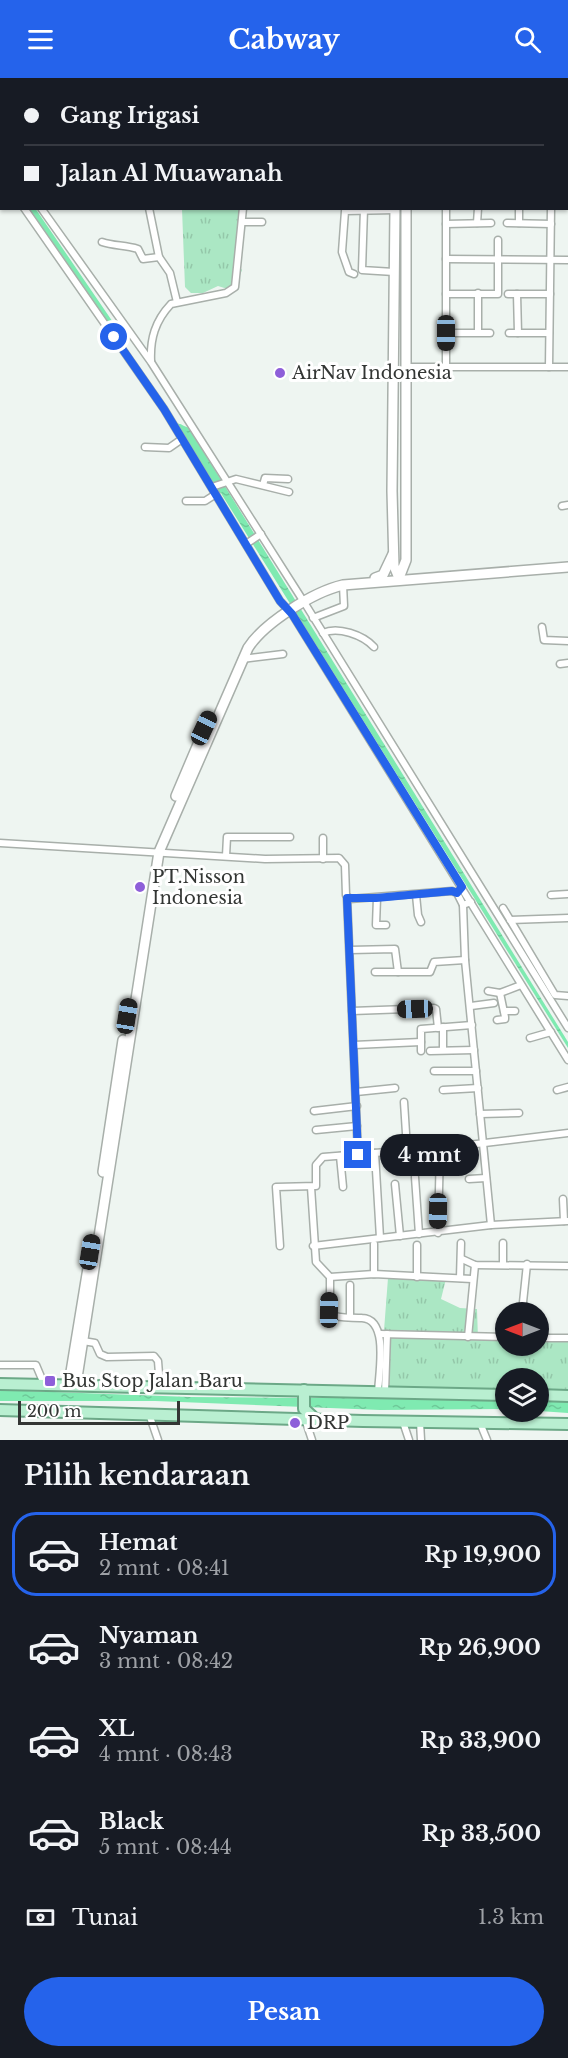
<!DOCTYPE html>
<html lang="id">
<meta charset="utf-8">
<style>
:root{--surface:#171b24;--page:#20242c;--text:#f1f3f6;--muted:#9ea1a6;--line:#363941;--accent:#2563eb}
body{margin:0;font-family:"Libre Baskerville",serif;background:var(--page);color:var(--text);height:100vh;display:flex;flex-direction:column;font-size:22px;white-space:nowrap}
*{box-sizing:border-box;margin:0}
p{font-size:20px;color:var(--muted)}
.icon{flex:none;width:33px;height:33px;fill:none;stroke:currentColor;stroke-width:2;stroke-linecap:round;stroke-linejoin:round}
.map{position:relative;height:1362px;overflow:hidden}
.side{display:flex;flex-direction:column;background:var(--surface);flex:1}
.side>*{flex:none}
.banner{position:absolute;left:0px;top:0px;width:568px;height:132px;box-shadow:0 2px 4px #0004;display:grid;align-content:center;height:132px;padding:0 24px;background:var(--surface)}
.needle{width:39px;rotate:270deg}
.buttons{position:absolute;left:495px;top:1224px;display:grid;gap:12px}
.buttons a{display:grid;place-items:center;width:54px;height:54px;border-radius:50%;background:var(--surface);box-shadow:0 2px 4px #0004;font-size:30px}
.scale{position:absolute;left:18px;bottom:15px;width:162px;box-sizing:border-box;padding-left:6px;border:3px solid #333634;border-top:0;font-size:16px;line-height:21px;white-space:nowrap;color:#333634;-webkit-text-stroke:4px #fff;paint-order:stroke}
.end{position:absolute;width:27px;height:27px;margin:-14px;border:8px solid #2563eb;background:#fff;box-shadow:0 0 0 3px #fff}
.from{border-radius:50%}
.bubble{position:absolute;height:42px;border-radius:21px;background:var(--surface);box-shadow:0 2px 4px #0004;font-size:20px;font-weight:700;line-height:42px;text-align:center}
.car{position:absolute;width:18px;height:36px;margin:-18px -9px;border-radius:8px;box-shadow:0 0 4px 2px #0007;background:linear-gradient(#222 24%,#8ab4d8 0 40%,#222 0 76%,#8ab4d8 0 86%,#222 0)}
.banner b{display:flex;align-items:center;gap:21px;height:57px;font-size:22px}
.banner b+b{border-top:2px solid var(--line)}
.banner i{width:15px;height:15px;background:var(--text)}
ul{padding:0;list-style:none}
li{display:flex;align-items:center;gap:18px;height:84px;margin:0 12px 9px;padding:0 12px;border:3px solid transparent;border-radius:24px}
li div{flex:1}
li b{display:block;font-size:22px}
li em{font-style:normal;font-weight:700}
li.selected{border-color:var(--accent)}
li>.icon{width:54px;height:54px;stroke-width:1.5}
h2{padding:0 24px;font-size:27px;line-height:72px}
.pay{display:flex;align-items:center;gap:15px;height:66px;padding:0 24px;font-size:22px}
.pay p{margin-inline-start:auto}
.primary-button{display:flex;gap:12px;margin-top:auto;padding:12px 24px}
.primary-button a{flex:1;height:69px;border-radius:36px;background:var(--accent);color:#fff;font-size:24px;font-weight:700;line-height:69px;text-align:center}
header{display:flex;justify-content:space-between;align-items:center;height:78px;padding:0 24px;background:var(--accent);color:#fff;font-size:27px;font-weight:700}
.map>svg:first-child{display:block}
.grass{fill:url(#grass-tufts)}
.water{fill:url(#water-ripples)}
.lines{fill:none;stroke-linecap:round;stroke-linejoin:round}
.river{stroke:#7feab1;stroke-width:10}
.street-casing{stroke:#a8afaa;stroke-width:9}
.secondary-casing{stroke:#a8afaa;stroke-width:12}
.primary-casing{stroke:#6ca887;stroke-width:14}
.street{stroke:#fff;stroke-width:6}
.secondary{stroke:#fff;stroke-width:9}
.primary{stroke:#b9efd1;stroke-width:10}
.route{stroke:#2563eb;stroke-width:8}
.poi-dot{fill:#8e5fd9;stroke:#fff;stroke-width:2}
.labels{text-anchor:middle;stroke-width:6;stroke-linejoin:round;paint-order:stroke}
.poi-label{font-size:18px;fill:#333634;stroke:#fff;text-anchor:start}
</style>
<header><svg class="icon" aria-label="menu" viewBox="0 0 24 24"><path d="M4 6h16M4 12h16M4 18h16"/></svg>Cabway<svg class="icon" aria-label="search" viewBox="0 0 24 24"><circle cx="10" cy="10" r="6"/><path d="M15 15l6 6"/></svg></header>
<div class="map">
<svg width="568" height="1362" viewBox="0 0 568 1362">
<defs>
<pattern id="grass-tufts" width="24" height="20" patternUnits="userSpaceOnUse" patternTransform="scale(1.5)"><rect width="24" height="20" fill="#abe7c4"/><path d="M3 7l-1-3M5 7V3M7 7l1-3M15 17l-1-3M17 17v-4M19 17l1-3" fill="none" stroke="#94c7a9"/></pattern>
<pattern id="water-ripples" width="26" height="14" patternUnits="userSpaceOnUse" patternTransform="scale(1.5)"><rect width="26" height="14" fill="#7feab1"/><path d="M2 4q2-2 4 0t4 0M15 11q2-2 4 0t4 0" fill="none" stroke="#6ec999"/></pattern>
</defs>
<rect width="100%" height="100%" fill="#eef5f1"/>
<!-- grass -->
<g class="grass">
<polygon points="182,131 241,131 238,186 242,192 234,213 218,208 203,215 191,215 185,209"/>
<polygon points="388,1200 446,1201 441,1221 460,1230 477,1231 478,1261 505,1262 506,1268 538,1268 539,1262 568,1263 568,1322 539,1322 538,1300 506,1300 505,1322 379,1318"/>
</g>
<!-- water -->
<g class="water">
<polygon points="177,345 189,350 568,964 568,970"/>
<polygon points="0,1312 190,1319 505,1321 506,1331 380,1332 155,1323 0,1323"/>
<polygon points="539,1322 568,1323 568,1335 539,1333"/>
</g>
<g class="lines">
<!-- river -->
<g class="river">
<polyline points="0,89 2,91"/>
<polyline points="29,130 115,256"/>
<polyline points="179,351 219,410"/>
</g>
<defs>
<g id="street">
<polyline points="132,0 132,2"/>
<polyline points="245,0 246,2"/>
<polyline points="448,0 448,2"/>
<polyline points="481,0 481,2"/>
<polyline points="273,2 275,0"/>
<polyline points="521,2 521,0"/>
<polyline points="552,2 552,0"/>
<polyline points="567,62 568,62"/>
<polyline points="0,70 2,73"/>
<polyline points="567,73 568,74"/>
<polyline points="0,95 2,98"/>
<polyline points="24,130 164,331 280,523 292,536 568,982"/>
<polyline points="41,130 151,284 302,521"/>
<polyline points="149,130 159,179 170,195 177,224"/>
<polyline points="364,131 362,192 394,194"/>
<polyline points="243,144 262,144"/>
<polyline points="477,145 478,130"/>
<polyline points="507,145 551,146"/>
<polyline points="519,145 519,130"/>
<polyline points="446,146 491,145"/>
<path d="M 102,164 C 114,168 125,167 138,171 L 143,181 L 159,179"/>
<polyline points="446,181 568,182"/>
<polyline points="354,196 349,194 342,174 345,133 395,132"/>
<polyline points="478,215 478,254"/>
<polyline points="446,216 498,216 498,162"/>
<polyline points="508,216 550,216"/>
<polyline points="517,216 518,255"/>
<polyline points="446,255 490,255"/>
<polyline points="509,255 549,255"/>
<path d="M 151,283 C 150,261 155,243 171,226 L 226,215 L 235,209 L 243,130"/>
<polyline points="446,288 446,130"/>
<polyline points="405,289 568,289"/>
<polyline points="549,289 551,130"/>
<polyline points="145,369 169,370 182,361"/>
<polyline points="263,407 265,400 288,401"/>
<polyline points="212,409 236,401 289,414"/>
<polyline points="186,423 205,423 216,416"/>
<polyline points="562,428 568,427"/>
<polyline points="246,466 261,456"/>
<polyline points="304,524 568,950"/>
<polyline points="313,540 344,528 343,507"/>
<polyline points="542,549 544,562 568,563"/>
<path d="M 323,555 C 338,548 363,557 374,569"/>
<polyline points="242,581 283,576"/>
<polyline points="560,586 568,585"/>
<polyline points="323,760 323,781"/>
<polyline points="0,765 265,781 339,780 345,787 346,817 350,821 452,813 457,815 463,827 471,824"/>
<polyline points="226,778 227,759 290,759"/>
<polyline points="416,817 418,837 421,844"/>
<polyline points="551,817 568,816"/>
<polyline points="347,820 358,1077"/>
<polyline points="377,820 376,847 386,847"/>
<polyline points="463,827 465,882 491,1147"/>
<polyline points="503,830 555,917 568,918"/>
<polyline points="510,842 568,840"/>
<polyline points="350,872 395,871 398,894"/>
<polyline points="375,894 430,894 434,884 465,882"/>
<polyline points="488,913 500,915 521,907"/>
<polyline points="471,928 494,925"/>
<polyline points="352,933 434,930 436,931 438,950"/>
<polyline points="504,933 515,933"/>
<polyline points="497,942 505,941 505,939 500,915"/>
<polyline points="443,949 443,972"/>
<polyline points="530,960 551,954"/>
<polyline points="354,967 421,964"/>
<polyline points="421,973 421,951 472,947"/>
<polyline points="430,973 474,972"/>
<polyline points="434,993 476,993"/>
<polyline points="443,1012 478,1010"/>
<polyline points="557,1012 568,1009"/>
<polyline points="356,1014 395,1010"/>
<polyline points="404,1024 407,1071"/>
<polyline points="314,1033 357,1028"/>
<polyline points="480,1036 519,1035"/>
<polyline points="316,1052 357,1048"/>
<polyline points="375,1075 380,1160"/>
<polyline points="340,1078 343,1109"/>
<polyline points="415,1099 419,1156"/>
<polyline points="469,1101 486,1100"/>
<polyline points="395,1106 400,1158"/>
<path d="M 311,1109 L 316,1184 L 330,1199 L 330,1236 C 338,1241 352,1239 362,1240 C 389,1241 379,1294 378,1314"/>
<polyline points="563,1121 564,1143"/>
<polyline points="438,1155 440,1069"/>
<polyline points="503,1165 503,1185"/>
<polyline points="374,1166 374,1196"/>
<polyline points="280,1168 276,1109 316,1108 316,1087 323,1079 451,1069 568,1055"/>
<polyline points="313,1168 491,1147 568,1143"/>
<polyline points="462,1181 475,1187 568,1188"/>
<polyline points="330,1199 374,1196 472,1201"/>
<polyline points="417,1199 417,1167"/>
<polyline points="460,1200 461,1165"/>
<polyline points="350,1207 350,1239"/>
<polyline points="522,1234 527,1186"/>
<polyline points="380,1256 506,1259"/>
<polyline points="468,1259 475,1187"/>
<polyline points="538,1260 568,1260"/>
<polyline points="83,1263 95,1265 100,1276 107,1279 154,1278 158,1283 160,1309"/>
<polyline points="0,1287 36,1287 44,1306"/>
<polyline points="385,1314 387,1256"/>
<polyline points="149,1336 158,1362"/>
<polyline points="305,1341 312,1362"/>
<polyline points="403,1344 409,1362"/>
<polyline points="420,1344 421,1362"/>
<polyline points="480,1345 487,1362"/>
</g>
<g id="secondary">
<polyline points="396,2 396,0"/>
<polyline points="407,2 407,0"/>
<polyline points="395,130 392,413 394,488 399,500"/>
<polyline points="375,500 383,497 393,476"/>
<polyline points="399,500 406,482 406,130"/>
<polyline points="176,718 207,645"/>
<polyline points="103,1094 123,962"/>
<polyline points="69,1306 90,1178"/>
<path d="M 76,1306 L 159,774 L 248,570 C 264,545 313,514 343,507 L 568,489"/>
</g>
<g id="primary">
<polyline points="0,1306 506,1317"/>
<polyline points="304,1312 304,1331 315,1341"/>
<polyline points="538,1317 568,1318"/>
<polyline points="0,1332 363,1343 568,1346"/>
</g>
</defs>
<!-- street casing -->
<use href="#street" class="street-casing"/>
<!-- secondary casing -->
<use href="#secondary" class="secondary-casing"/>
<!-- primary casing -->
<use href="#primary" class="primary-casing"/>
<!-- street -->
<use href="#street" class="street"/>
<!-- secondary -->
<use href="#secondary" class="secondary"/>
<!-- primary -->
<use href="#primary" class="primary"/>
</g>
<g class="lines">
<!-- route -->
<polyline class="route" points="114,259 164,331 280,523 292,536 462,809 457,815 452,813 376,820 347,820 358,1077"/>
</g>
<!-- markers -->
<g class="poi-dot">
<circle cx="280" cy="295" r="6"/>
<circle cx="140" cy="809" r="6"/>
<rect x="44" y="1297" width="12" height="12" rx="3"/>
<circle cx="295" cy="1345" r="6"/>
</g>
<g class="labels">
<!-- poi labels -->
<g class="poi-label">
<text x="292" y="301">AirNav Indonesia</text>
<text x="152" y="805">PT.Nisson<tspan x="152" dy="21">Indonesia</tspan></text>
<text x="62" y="1309">Bus Stop Jalan Baru</text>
<text x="307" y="1351">DRP</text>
</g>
</g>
</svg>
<div class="buttons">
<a><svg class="needle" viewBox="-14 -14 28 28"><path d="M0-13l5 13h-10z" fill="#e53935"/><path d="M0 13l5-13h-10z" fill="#9ea1a6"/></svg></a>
<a><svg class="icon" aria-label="layers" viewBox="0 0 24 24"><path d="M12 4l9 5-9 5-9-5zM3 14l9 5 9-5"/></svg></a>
</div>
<div class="scale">200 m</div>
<i class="end from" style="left:114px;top:259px"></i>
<i class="end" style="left:358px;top:1077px"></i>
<div class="bubble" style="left:380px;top:1056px;width:99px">4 mnt</div>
<i class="car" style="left:446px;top:255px;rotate:180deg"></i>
<i class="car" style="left:204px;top:650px;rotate:25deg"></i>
<i class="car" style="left:415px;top:931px;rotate:268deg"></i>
<i class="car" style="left:127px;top:938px;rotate:9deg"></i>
<i class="car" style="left:438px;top:1133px;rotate:181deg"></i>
<i class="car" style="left:90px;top:1174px;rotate:9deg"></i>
<i class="car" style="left:329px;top:1232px;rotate:1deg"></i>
<div class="banner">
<b><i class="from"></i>Gang Irigasi</b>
<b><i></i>Jalan Al Muawanah</b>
</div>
</div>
<section class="side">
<h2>Pilih kendaraan</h2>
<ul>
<li class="selected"><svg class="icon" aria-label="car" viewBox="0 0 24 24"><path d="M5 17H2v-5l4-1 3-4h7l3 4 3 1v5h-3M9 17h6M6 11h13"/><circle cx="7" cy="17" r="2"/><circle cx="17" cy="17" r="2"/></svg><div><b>Hemat</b><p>2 mnt · 08:41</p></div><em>Rp 19,900</em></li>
<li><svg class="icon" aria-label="car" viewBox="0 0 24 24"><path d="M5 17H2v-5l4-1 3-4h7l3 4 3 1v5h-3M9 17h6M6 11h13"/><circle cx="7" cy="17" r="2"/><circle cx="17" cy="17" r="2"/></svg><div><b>Nyaman</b><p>3 mnt · 08:42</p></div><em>Rp 26,900</em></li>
<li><svg class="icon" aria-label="car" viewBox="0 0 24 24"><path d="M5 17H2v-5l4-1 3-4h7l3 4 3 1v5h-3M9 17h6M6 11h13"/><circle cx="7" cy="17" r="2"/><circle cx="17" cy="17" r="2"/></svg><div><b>XL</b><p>4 mnt · 08:43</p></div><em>Rp 33,900</em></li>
<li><svg class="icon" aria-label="car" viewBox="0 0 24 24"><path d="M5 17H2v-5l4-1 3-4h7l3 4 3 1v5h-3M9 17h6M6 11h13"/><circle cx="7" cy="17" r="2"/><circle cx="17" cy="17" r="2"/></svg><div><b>Black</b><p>5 mnt · 08:44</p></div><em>Rp 33,500</em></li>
</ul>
<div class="pay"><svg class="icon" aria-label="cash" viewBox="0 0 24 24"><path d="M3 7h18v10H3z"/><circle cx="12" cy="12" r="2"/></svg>Tunai<p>1.3 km</p></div>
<div class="primary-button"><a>Pesan</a></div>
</section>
